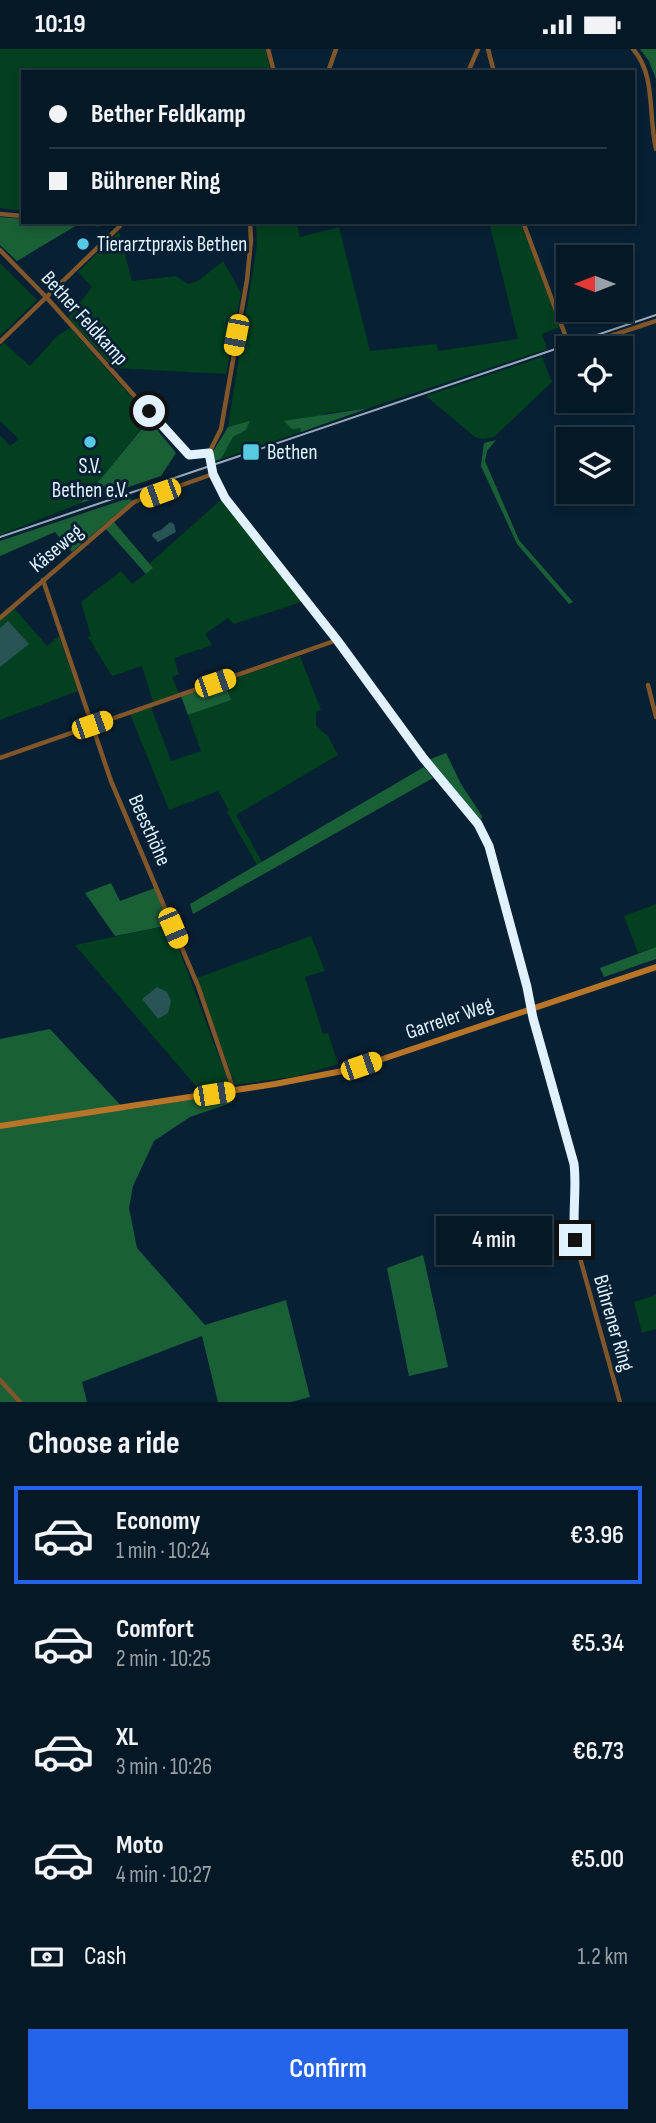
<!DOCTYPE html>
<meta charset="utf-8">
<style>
:root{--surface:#051826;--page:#132532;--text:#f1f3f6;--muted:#97a0a7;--line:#263743;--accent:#2563eb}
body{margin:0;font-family:"Sofia Sans Condensed",sans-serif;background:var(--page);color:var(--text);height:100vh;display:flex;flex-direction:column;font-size:26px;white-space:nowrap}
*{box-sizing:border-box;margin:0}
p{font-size:23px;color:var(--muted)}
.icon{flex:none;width:38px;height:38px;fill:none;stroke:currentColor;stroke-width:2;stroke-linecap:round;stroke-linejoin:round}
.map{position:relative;height:1353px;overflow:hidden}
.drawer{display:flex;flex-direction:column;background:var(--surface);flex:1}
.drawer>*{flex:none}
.hud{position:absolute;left:21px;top:21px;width:614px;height:154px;border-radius:0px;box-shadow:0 4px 10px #0003,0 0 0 2px var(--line);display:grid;align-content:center;height:154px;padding:0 28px;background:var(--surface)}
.needle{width:46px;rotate:270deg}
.controls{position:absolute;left:556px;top:196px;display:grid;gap:14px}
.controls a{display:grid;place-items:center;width:77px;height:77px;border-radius:0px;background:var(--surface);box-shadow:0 4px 10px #0003,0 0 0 2px var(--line);font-size:35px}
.end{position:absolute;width:32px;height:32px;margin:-16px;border:9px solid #e2f1fe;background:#111;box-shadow:0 0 0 4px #111}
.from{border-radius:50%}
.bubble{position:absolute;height:49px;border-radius:0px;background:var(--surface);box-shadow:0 4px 10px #0003,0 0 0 2px var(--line);font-size:23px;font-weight:600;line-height:49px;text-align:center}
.car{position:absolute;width:21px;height:42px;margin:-21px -10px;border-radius:9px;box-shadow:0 0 5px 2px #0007;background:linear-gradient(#f5c518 24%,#345 0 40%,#f5c518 0 76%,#345 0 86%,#f5c518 0)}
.hud b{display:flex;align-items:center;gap:24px;height:66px;font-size:26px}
.hud b+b{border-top:2px solid var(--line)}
.hud i{width:18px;height:18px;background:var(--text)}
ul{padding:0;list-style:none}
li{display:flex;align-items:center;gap:21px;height:98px;margin:0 14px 10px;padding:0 14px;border:4px solid transparent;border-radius:0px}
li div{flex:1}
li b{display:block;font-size:26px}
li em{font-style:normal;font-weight:600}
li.selected{border-color:var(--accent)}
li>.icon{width:63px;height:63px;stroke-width:1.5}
h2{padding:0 28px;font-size:32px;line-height:84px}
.pay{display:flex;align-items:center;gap:18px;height:77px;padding:0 28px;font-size:26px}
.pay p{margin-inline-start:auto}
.action{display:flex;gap:14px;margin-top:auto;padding:14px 28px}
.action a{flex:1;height:80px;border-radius:0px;background:var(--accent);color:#fff;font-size:28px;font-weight:600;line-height:80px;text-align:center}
.status{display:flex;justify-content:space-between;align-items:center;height:49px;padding:0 35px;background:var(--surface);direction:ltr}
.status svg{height:19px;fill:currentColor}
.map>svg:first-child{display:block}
.green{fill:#02401f;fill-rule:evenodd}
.forest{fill:#1a6037}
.water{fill:#285456}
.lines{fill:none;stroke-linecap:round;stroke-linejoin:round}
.street{stroke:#80562a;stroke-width:4.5}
.secondary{stroke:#b87427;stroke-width:6}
.rail{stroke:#98aab9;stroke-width:2}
.route{stroke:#e2f1fe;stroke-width:9}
.poi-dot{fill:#58c9e3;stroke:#072033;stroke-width:2.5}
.labels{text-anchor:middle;stroke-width:6;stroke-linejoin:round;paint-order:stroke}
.poi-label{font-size:21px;fill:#e2f1fe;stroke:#072033;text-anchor:start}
.street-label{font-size:21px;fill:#e2f1fe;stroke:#072033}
</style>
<div class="status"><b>10:19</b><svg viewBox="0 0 49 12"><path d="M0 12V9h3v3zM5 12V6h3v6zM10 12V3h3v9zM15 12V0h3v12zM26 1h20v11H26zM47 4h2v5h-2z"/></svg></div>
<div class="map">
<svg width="656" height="1353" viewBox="0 0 656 1353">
<rect width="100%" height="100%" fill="#072033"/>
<!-- green -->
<g class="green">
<polygon points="0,0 265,0 271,23 23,23 23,162 0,159"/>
<polygon points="256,173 297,173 300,188 339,178 370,302 437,295 438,302 518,290 489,173 520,173 560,278 542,285 547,300 369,359 326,364 300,379 301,383 221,410 233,388 246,381 249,373 228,378 257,196"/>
<polygon points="119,183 132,232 176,227 188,235 198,232 223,212 241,244 226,325 114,319 68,269 92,238 78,223"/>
<polygon points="0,214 37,251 0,287"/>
<polygon points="70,279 150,369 81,454 0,486 0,386 10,397 19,390 0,372 0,298 4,294 30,317 58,286"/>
<polygon points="542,308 552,333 494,388 483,390 475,388 426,347"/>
<polygon points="223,449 304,552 234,575 228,569 205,585 212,596 174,609 179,625 172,628 179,644 153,653 142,617 112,627 88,588 91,587 81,553 121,522 132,535 152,520 149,515"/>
<polygon points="14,559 47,597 59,587 78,642 0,671 0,571"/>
<polygon points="300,607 321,661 316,663 316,677 328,687 338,706 236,766 262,813 257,816 227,763 229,761 218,742 169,761 130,665 151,658 171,712 201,702 188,666 230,651 224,633"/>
<polygon points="656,855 656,898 638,904 624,867"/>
<path d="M 170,876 L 230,1038 L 201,1043 L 75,896 ZM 157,938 L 158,970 L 142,950 Z"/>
<polygon points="311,887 325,922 305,928 323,985 328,984 338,1015 298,1027 235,1036 197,929"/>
<polygon points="656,1246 656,1280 642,1284 634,1253"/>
</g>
<!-- forest -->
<g class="forest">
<polygon points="640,0 656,0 656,30 649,12"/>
<polygon points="0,168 23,170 23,173 77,176 17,212 0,196"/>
<polygon points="369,359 301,383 300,379 292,380 284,372"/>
<polygon points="149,371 176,404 161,427 81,454"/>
<polygon points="250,372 246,381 233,388 221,410 212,413 212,404 228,378"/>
<polygon points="496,391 487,402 485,412 519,491 573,553 569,555 517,495 481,417 484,394"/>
<polygon points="129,449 132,452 72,503 55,483 0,507 0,492"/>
<polygon points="114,473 153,519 146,525 106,480"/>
<polygon points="224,633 231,651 188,666 181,647"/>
<polygon points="446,704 461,735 482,767 480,774 428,711"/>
<polygon points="424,718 433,729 193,865 190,855"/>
<polygon points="111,834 120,852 155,839 170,876 115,887 85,844"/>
<polygon points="656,898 656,910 604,928 600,919"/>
<polygon points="50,980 125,1061 229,1045 231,1054 190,1068 154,1092 133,1137 129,1159 137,1199 205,1276 286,1251 310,1348 291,1353 218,1353 202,1287 82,1333 87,1353 0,1353 0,990"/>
<polygon points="423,1206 448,1318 409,1327 387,1219"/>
</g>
<!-- water -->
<g class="water">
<polygon points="170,473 174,475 176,483 158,493 152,487 153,484 161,481"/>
<polygon points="8,572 29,595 0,618 0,579"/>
<polygon points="157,938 167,943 171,952 168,964 158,970 142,950"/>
</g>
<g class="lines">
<!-- street -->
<g class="street">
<polyline points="268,0 274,23"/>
<polyline points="488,0 494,23"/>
<path d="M 633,0 C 656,26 648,65 656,100"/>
<polyline points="328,23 336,0"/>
<polyline points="468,23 478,0"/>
<polyline points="0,165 23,167"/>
<polyline points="80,173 97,175 123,173"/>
<path d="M 250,173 L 251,191 L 247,231 L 221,380 L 209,404 L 213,425 L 225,449 L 337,591 L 423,710 L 478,775 L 489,797 L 527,938 L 533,969 L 574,1115 C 577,1140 572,1165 575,1191 L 620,1353"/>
<polyline points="523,173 570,299"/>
<polyline points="0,201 47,249 182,400 189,406 209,404"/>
<polyline points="0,293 120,177 120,174"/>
<polyline points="574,299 656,272"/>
<polyline points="43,531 111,732 198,937 234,1042"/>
<polyline points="0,569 134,453 213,425"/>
<polyline points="648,636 656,668"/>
<polyline points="0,709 337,591"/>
<polyline points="0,1331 20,1353"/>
</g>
<!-- secondary -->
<polyline class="secondary" points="0,1077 275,1035 353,1020 656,918"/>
<!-- rail -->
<polyline class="rail" points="0,488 656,266"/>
</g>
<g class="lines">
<!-- route -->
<path class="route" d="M 149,362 L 189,406 L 209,404 L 213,425 L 225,449 L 337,591 L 424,710 L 478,775 L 489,797 L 527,938 L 533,969 L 574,1115 C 577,1140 572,1165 575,1191"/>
</g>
<!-- markers -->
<g class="poi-dot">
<circle cx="83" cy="195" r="7"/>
<circle cx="90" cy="393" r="7"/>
<rect x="242" y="394" width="18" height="18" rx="3.5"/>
</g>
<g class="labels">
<!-- poi labels -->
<g class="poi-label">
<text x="97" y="202">Tierarztpraxis Bethen</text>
<text x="267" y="410">Bethen</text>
<text x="90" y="424" text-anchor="middle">S.V.<tspan x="90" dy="24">Bethen e.V.</tspan></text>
</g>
<!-- street labels -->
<g class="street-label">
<text transform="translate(85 269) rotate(48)" y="7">Bether Feldkamp</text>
<text transform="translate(56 499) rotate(-40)" y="7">Käseweg</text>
<text transform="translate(150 781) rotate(66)" y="7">Beesthöhe</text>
<text transform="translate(449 969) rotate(-19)" y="7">Garreler Weg</text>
<text transform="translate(614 1274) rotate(74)" y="7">Bührener Ring</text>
</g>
</g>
</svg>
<div class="controls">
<a><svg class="needle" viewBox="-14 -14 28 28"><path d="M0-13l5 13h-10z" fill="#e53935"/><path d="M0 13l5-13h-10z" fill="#97a0a7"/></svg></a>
<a><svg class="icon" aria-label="locate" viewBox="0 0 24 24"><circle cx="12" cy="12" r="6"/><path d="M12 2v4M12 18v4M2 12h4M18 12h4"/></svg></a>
<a><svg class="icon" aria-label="layers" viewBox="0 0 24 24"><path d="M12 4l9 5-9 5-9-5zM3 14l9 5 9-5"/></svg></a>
</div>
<i class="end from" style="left:149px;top:362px"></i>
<i class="end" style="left:575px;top:1191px"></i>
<div class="bubble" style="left:436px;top:1167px;width:116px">4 min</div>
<i class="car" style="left:236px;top:286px;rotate:191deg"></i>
<i class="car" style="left:160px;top:444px;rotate:250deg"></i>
<i class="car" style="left:215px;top:634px;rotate:71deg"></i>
<i class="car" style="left:92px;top:676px;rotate:71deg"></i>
<i class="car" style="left:173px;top:879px;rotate:157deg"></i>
<i class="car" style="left:361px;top:1017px;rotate:71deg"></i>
<i class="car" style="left:214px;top:1045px;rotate:81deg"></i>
<div class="hud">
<b><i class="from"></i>Bether Feldkamp</b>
<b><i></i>Bührener Ring</b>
</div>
</div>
<section class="drawer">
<h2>Choose a ride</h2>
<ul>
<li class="selected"><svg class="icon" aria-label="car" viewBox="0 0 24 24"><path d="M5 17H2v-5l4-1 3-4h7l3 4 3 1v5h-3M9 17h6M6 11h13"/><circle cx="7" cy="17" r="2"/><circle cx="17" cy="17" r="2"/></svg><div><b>Economy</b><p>1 min · 10:24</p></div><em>€3.96</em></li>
<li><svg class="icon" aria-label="car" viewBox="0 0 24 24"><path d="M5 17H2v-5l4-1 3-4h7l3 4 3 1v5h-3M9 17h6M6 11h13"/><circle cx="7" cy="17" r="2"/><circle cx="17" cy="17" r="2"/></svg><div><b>Comfort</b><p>2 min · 10:25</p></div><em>€5.34</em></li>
<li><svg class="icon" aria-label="car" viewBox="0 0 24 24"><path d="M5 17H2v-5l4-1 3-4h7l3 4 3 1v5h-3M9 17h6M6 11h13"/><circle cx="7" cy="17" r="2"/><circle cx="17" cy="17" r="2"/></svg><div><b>XL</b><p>3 min · 10:26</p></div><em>€6.73</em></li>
<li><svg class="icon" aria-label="car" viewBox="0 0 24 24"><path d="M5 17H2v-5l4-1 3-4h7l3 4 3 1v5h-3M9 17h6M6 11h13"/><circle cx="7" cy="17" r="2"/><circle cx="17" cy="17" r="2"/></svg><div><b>Moto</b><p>4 min · 10:27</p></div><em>€5.00</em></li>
</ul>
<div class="pay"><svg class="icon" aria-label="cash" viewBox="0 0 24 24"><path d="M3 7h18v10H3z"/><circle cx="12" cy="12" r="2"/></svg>Cash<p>1.2 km</p></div>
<div class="action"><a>Confirm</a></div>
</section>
